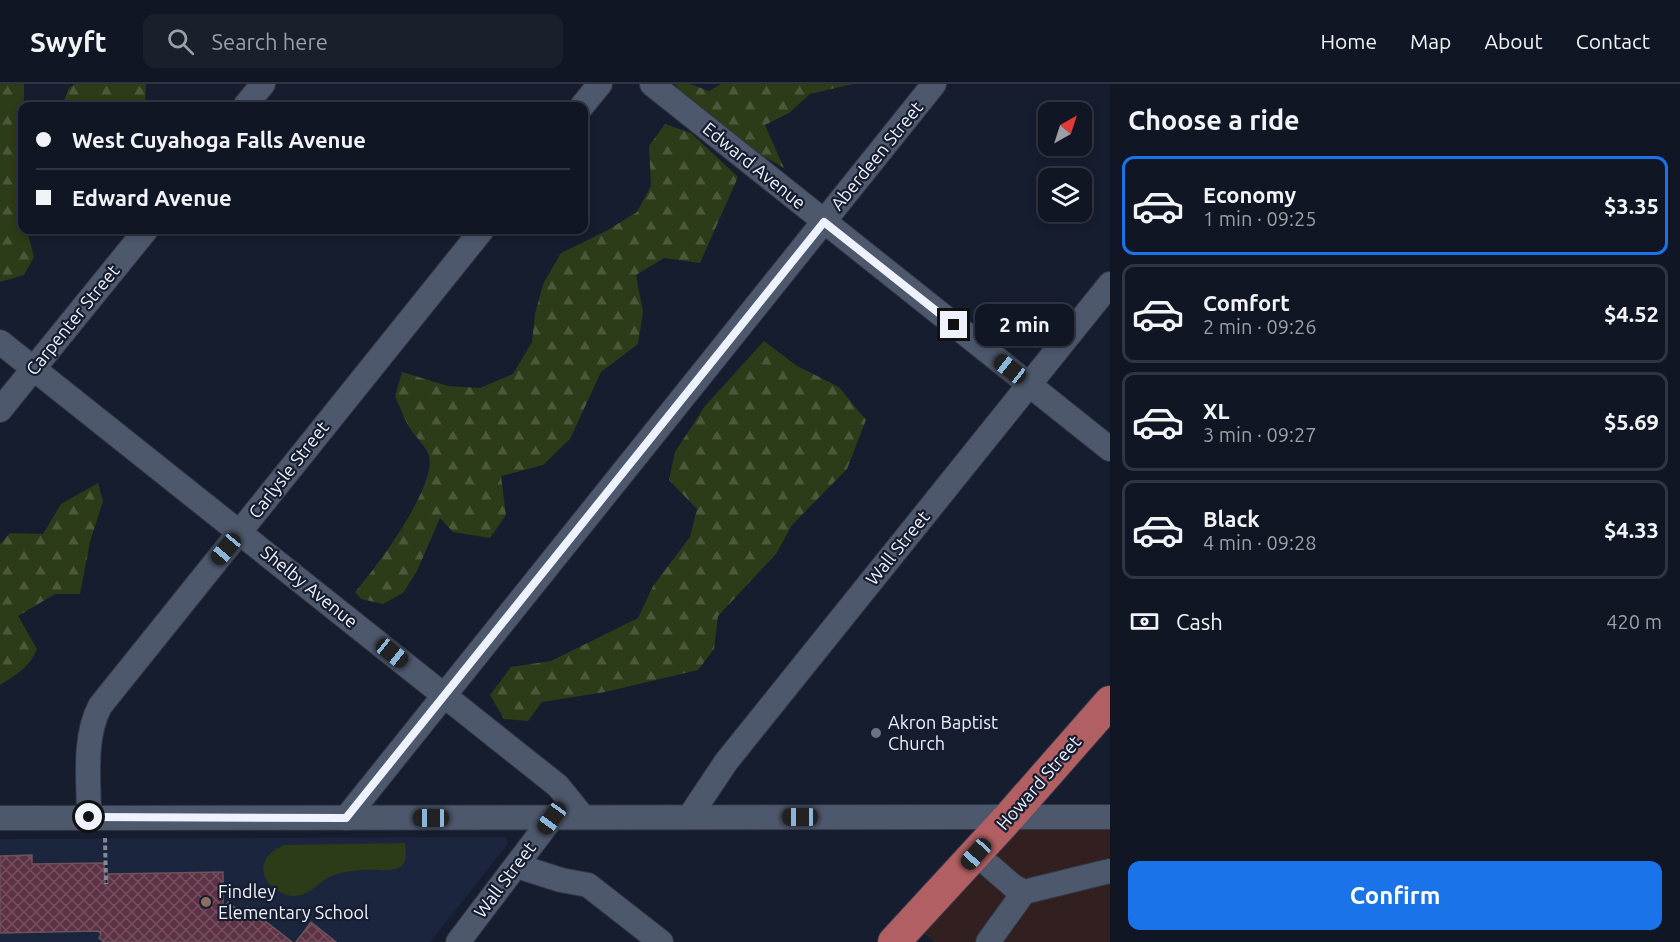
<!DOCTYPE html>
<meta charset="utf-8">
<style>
:root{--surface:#101623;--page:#191f2b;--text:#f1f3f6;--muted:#9c9fa6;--line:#303541;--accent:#1a73e8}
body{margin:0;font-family:Ubuntu,sans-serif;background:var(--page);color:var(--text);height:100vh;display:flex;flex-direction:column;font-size:22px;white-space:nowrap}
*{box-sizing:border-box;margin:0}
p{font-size:20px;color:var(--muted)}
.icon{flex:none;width:33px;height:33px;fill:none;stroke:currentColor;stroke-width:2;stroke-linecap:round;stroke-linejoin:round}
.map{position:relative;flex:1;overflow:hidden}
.side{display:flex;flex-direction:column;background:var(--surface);width:570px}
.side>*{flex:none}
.guide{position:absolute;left:18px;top:18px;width:570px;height:132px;border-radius:12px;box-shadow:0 3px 9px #0003,0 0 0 2px var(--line);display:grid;align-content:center;height:132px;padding:0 18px;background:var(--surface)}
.needle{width:39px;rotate:39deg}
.tools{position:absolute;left:1038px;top:18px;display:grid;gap:12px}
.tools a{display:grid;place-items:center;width:54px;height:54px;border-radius:12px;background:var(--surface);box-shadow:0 3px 9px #0003,0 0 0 2px var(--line);font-size:30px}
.end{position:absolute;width:27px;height:27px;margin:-14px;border:8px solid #eef2fd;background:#111;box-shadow:0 0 0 3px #111}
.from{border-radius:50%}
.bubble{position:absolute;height:42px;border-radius:12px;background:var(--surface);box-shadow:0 3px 9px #0003,0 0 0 2px var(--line);font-size:20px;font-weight:700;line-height:42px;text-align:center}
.car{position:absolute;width:18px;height:36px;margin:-18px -9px;border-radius:8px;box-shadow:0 0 4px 2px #0007;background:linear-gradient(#222 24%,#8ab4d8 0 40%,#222 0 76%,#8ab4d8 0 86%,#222 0)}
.guide b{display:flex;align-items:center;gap:21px;height:57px;font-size:22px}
.guide b+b{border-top:2px solid var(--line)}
.guide i{width:15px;height:15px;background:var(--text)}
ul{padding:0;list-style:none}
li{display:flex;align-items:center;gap:18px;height:99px;margin:0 12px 9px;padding:0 6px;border:3px solid var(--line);border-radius:12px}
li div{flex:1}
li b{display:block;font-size:22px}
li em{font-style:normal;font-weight:700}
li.selected{border-color:var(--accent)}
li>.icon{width:54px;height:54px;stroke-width:1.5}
h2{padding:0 18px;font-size:27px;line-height:72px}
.pay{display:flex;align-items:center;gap:15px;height:66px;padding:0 18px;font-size:22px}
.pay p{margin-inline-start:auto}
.button{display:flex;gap:12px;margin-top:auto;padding:12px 18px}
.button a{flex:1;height:69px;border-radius:12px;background:var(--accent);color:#fff;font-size:24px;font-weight:700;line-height:69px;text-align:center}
header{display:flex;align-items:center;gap:36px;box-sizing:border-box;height:84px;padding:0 30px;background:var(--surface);border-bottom:2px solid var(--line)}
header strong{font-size:28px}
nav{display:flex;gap:33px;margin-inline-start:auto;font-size:21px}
.search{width:420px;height:54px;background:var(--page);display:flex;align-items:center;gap:15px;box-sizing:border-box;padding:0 21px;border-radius:12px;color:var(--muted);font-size:22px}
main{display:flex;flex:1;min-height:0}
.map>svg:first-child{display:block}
.commercial{fill:#321f1f}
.built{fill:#1b253d}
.green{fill:#2c3b18}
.forest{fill:url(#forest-firs)}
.building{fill:url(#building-cross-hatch);stroke:#6b525b;stroke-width:1.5}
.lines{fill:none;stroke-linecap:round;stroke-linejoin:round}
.minor-casing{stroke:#323645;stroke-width:26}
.major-casing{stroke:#323645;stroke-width:34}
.path{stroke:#838997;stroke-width:4;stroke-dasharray:4.5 3;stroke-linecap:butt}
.minor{stroke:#4e586d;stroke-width:24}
.major{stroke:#b15f63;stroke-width:32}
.route{stroke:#eef2fd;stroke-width:8}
.worship-dot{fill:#6b7280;stroke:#161d2f;stroke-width:2}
.education-dot{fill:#8d6e63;stroke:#161d2f;stroke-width:2}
.labels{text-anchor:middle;stroke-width:4.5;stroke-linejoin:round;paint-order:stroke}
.street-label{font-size:18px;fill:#eef2fd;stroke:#161d2f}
.poi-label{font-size:18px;fill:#eef2fd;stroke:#161d2f;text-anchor:start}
</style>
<header>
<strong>Swyft</strong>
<div class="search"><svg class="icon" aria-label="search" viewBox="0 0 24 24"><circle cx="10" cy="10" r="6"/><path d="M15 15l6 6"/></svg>Search here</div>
<nav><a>Home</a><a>Map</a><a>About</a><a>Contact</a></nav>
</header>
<main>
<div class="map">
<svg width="1110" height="858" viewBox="0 0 1110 858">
<defs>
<pattern id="forest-firs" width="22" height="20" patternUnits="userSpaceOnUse" patternTransform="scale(1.5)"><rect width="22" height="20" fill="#2c3b18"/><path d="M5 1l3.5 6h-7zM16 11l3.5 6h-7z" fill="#4b583a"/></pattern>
<pattern id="building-cross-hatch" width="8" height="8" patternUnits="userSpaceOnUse" patternTransform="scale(1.5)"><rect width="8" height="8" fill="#5d3244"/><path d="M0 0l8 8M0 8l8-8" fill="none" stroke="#755060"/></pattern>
</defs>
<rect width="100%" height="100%" fill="#161d2f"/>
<!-- commercial -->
<polygon class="commercial" points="1110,738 1110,858 935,858 918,845 1015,739"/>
<!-- built -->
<polygon class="built" points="488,753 506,753 508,760 430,858 0,858 0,755"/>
<!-- green -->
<path class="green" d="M 405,759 C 406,769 408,779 398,784 C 391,788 370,785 361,786 C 353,787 342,788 334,791 C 320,796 309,813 293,812 C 272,810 251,786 272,768 C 275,765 281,763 284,761 Z"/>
<!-- forest -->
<g class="forest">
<polygon points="0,0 24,0 22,146 27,146 34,173 24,191 0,198"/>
<polygon points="75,0 146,0 145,22 62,22 69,4"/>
<path d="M 675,0 L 690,0 L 709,7 L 721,0 L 853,0 L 810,10 L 789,29 L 765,41 L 784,84 C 744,61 703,39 675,0 Z"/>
<path d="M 665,40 L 691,49 L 738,93 L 700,179 L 664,174 L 636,191 L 643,228 L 638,260 L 601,288 L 570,355 L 543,381 L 501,392 L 506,431 L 490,454 L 453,448 L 440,434 L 417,487 L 403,509 L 383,520 L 361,515 L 355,508 C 375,485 437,403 429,372 C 427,364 416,353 411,346 C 404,335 400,323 395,312 L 402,288 L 448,302 L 480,304 L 513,290 L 532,258 L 535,230 L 543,200 L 561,169 L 606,147 L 637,128 L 651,102 L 649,62 Z"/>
<polygon points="764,257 797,282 839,303 866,336 847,385 792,441 776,470 718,532 714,565 698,586 605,608 542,618 528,637 504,635 490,611 511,583 551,577 638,534 653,502 690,453 697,425 669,396 675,368 705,322"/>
<path d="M 98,399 L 103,417 L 90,458 L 80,510 L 55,510 L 18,532 L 37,565 C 31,582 15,592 0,601 L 0,460 L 10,449 L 43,450 L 61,420 Z"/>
</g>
<!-- building -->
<g class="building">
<polygon points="32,771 32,780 104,779 105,799 106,800 108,799 108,790 223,788 223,825 228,818 242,829 247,823 292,858 104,858 99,854 101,850 98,847 0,849 0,772"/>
<polygon points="311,838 336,858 296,858"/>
</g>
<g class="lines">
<defs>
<g id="minor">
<polyline points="652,0 1110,365"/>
<polyline points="245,22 263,0"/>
<polyline points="582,22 600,0"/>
<polyline points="0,258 558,702 583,733"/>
<polyline points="0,326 146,146"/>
<polyline points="690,732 726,678 1110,200"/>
<path d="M 89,733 C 89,696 83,655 100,622 L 482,146"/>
<polyline points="0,734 1110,733"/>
<polyline points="346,734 934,0"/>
<polyline points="976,770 1013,802 1024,808 1110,787"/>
<polyline points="517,782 561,796 588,801 661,858"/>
<polyline points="458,858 552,734"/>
<polyline points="988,858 1024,808"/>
</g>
<polyline id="major" points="894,858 1010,732 1110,618"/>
</defs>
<!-- minor casing -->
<use href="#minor" class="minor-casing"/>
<!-- major casing -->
<use href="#major" class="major-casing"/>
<!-- path -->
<polyline class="path" points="105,754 106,800"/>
<!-- minor -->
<use href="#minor" class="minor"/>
<!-- major -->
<use href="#major" class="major"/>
</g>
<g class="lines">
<!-- route -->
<polyline class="route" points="89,733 346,734 824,138 954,241"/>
</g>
<!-- markers -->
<circle class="worship-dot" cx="876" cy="649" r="6"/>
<circle class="education-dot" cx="206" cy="818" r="6"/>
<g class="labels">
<!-- street labels -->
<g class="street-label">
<text transform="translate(877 72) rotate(-51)" y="6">Aberdeen Street</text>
<text transform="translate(754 82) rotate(39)" y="6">Edward Avenue</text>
<text transform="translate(73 236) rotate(-51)" y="6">Carpenter Street</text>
<text transform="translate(289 386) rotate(-52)" y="6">Carlysle Street</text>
<text transform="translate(898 464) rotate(-51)" y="6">Wall Street</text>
<text transform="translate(309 503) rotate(39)" y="6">Shelby Avenue</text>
<text transform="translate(1039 699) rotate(-49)" y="6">Howard Street</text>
<text transform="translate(505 796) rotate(-53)" y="6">Wall Street</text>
</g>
<!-- poi labels -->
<g class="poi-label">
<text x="888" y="645">Akron Baptist<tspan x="888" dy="21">Church</tspan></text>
<text x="218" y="814">Findley<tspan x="218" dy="21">Elementary School</tspan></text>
</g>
</g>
</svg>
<div class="tools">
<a><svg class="needle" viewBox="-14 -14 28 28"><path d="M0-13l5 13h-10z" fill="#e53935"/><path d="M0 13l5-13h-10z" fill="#9c9fa6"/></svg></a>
<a><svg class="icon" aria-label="layers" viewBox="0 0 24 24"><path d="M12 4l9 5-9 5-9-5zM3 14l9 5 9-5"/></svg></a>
</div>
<i class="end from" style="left:89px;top:733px"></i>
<i class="end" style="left:954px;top:241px"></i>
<div class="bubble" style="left:975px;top:220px;width:99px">2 min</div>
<i class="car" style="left:1010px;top:285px;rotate:308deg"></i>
<i class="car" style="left:226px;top:465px;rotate:220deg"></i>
<i class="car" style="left:392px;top:569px;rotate:129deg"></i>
<i class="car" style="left:800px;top:733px;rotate:270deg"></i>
<i class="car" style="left:431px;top:734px;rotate:270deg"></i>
<i class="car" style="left:552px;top:734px;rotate:216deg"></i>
<i class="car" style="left:976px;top:770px;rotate:222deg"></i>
<div class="guide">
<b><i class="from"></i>West Cuyahoga Falls Avenue</b>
<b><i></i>Edward Avenue</b>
</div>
</div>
<section class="side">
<h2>Choose a ride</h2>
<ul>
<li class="selected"><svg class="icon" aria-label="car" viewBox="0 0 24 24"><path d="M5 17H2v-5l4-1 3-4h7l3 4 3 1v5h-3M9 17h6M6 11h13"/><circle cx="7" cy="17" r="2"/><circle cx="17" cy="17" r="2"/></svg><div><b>Economy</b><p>1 min · 09:25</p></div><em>$3.35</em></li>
<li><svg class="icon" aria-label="car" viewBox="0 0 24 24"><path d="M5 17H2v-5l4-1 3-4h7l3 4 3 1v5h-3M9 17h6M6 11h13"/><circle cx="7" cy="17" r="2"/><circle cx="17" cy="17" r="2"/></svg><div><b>Comfort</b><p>2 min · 09:26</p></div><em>$4.52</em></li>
<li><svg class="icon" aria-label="car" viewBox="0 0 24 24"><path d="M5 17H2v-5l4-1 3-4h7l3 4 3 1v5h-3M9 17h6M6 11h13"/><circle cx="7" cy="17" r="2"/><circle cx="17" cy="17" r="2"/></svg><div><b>XL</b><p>3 min · 09:27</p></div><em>$5.69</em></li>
<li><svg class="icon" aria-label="car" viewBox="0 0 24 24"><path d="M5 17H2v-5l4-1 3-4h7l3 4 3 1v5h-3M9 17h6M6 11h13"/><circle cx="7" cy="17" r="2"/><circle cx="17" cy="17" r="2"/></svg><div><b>Black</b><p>4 min · 09:28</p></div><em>$4.33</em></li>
</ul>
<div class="pay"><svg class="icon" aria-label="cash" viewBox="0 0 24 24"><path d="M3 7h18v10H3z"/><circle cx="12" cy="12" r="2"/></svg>Cash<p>420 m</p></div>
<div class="button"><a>Confirm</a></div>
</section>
</main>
